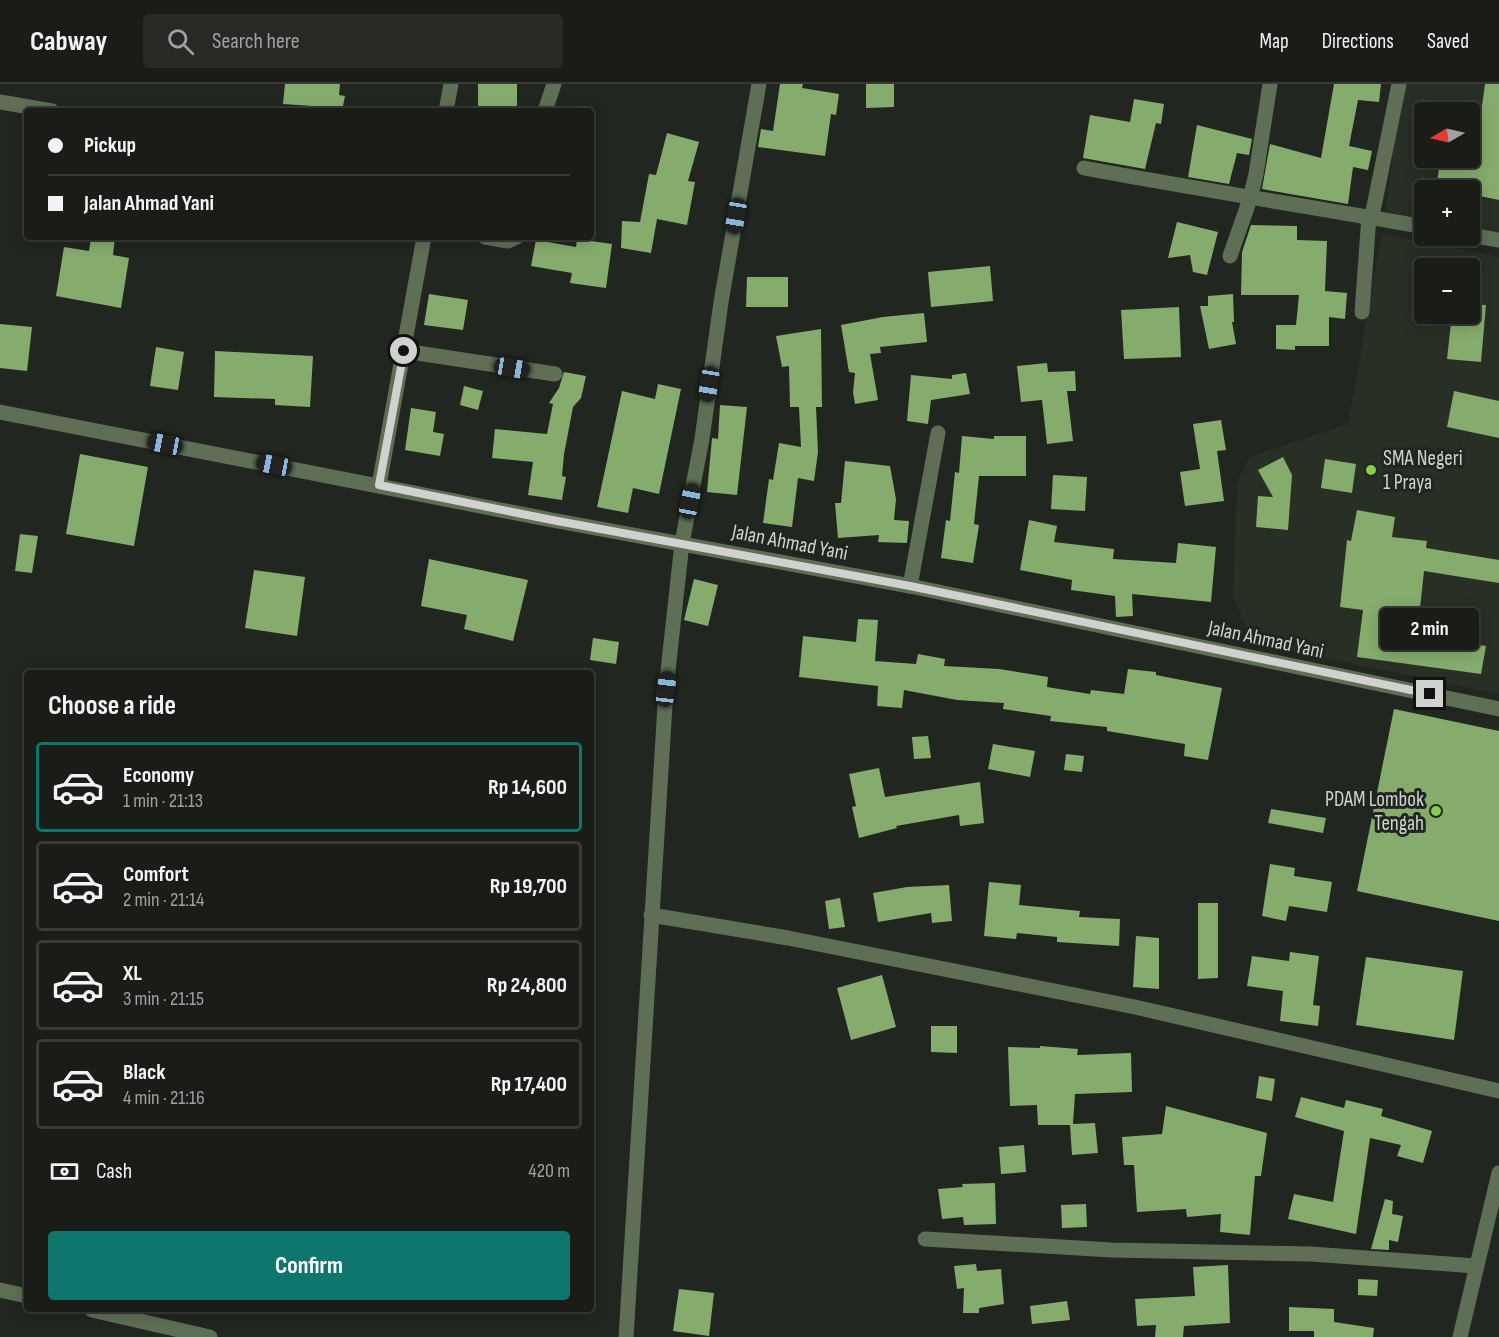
<!DOCTYPE html>
<meta charset="utf-8">
<style>
:root{--surface:#1a1c18;--page:#272925;--text:#f1f3f6;--muted:#9fa1a2;--line:#383a37;--accent:#0f766e}
body{margin:0;font-family:"Sofia Sans Condensed",sans-serif;background:var(--page);color:var(--text);height:100vh;display:flex;flex-direction:column;font-size:22px;white-space:nowrap}
*{box-sizing:border-box;margin:0}
p{font-size:20px;color:var(--muted)}
.icon{flex:none;width:33px;height:33px;fill:none;stroke:currentColor;stroke-width:2;stroke-linecap:round;stroke-linejoin:round}
.map{position:relative;flex:1;overflow:hidden}
.panel{position:absolute;left:24px;top:586px;width:570px;height:642px;display:flex;flex-direction:column;background:var(--surface);border-radius:6px;box-shadow:0 3px 15px #0003,0 0 0 2px var(--line)}
.panel>*{flex:none}
.hud{position:absolute;left:24px;top:24px;width:570px;height:132px;border-radius:6px;box-shadow:0 3px 15px #0003,0 0 0 2px var(--line);display:grid;align-content:center;height:132px;padding:0 24px;background:var(--surface)}
.needle{width:39px;rotate:261deg}
.tools{position:absolute;left:1414px;top:18px;display:grid;gap:12px}
.tools a{display:grid;place-items:center;width:66px;height:66px;border-radius:6px;background:var(--surface);box-shadow:0 3px 15px #0003,0 0 0 2px var(--line);font-size:30px}
.end{position:absolute;width:27px;height:27px;margin:-14px;border:8px solid #d0d2cf;background:#111;box-shadow:0 0 0 3px #111}
.from{border-radius:50%}
.bubble{position:absolute;height:42px;border-radius:6px;background:var(--surface);box-shadow:0 3px 15px #0003,0 0 0 2px var(--line);font-size:20px;font-weight:700;line-height:42px;text-align:center}
.car{position:absolute;width:18px;height:36px;margin:-18px -9px;border-radius:8px;box-shadow:0 0 4px 2px #0007;background:linear-gradient(#222 24%,#8ab4d8 0 40%,#222 0 76%,#8ab4d8 0 86%,#222 0)}
.hud b{display:flex;align-items:center;gap:21px;height:57px;font-size:22px}
.hud b+b{border-top:2px solid var(--line)}
.hud i{width:15px;height:15px;background:var(--text)}
ul{padding:0;list-style:none}
li{display:flex;align-items:center;gap:18px;height:90px;margin:0 12px 9px;padding:0 12px;border:3px solid var(--line);border-radius:6px}
li div{flex:1}
li b{display:block;font-size:22px}
li em{font-style:normal;font-weight:700}
li.selected{border-color:var(--accent)}
li>.icon{width:54px;height:54px;stroke-width:1.5}
h2{padding:0 24px;font-size:27px;line-height:72px}
.pay{display:flex;align-items:center;gap:15px;height:66px;padding:0 24px;font-size:22px}
.pay p{margin-inline-start:auto}
.button{display:flex;gap:12px;margin-top:auto;padding:12px 24px}
.button a{flex:1;height:69px;border-radius:6px;background:var(--accent);color:#fff;font-size:24px;font-weight:700;line-height:69px;text-align:center}
header{display:flex;align-items:center;gap:36px;box-sizing:border-box;height:84px;padding:0 30px;background:var(--surface);border-bottom:2px solid var(--line)}
header strong{font-size:28px}
nav{display:flex;gap:33px;margin-inline-start:auto;font-size:21px}
.search{width:420px;height:54px;background:var(--page);display:flex;align-items:center;gap:15px;box-sizing:border-box;padding:0 21px;border-radius:6px;color:var(--muted);font-size:22px}
.map>svg:first-child{display:block}
.built{fill:#282f24;fill-rule:evenodd}
.building{fill:#85ac6d}
.lines{fill:none;stroke-linecap:round;stroke-linejoin:round}
.minor{stroke:#5e6f55;stroke-width:15}
.route{stroke:#d0d2cf;stroke-width:8}
.poi-dot{fill:#84cf4d;stroke:#222620;stroke-width:2}
.labels{text-anchor:middle;stroke-width:6;stroke-linejoin:round;paint-order:stroke}
.poi-label{font-size:21px;fill:#d0d2cf;stroke:#222620;text-anchor:start}
.street-label{font-size:21px;fill:#d0d2cf;stroke:#222620}
</style>
<header>
<strong>Cabway</strong>
<div class="search"><svg class="icon" aria-label="search" viewBox="0 0 24 24"><circle cx="10" cy="10" r="6"/><path d="M15 15l6 6"/></svg>Search here</div>
<nav><a>Map</a><a>Directions</a><a>Saved</a></nav>
</header>
<div class="map">
<svg width="1499" height="1253" viewBox="0 0 1499 1253">
<rect width="100%" height="100%" fill="#222620"/>
<!-- built -->
<g class="built">
<path d="M 1402,0 L 1499,0 L 1499,159 L 1457,152 L 1470,152 L 1470,106 L 1425,106 L 1425,146 L 1384,138 ZM 1425,28 L 1470,28 L 1470,74 L 1425,74 Z"/>
<path d="M 1382,150 L 1499,173 L 1499,610 L 1253,559 L 1233,513 L 1237,399 L 1249,373 L 1348,340 ZM 1425,184 L 1470,184 L 1470,230 L 1425,230 Z"/>
</g>
<!-- building -->
<g class="building">
<polygon points="285,0 340,0 339,11 345,12 342,27 311,27 312,22 283,20"/>
<rect x="478" y="0" width="39" height="27"/>
<polygon points="780,0 803,0 802,4 839,10 836,31 831,30 825,72 758,63 761,45 773,47"/>
<polygon points="866,0 894,0 894,23 866,24"/>
<polygon points="1334,0 1381,0 1379,18 1358,16 1349,62 1372,67 1368,86 1353,83 1348,120 1262,105 1270,60 1321,74"/>
<polygon points="1485,0 1499,0 1499,116 1470,110 1470,106 1436,106 1440,77 1474,81"/>
<polygon points="1134,15 1164,20 1161,40 1156,39 1145,85 1083,74 1090,31 1130,38"/>
<polygon points="1197,41 1252,55 1249,71 1237,69 1229,100 1188,93"/>
<polygon points="667,49 699,58 688,97 695,98 687,141 657,135 651,169 621,164 622,137 640,138 649,90 656,91"/>
<polygon points="1177,138 1218,148 1207,191 1193,188 1190,171 1168,174"/>
<polygon points="1251,141 1297,142 1297,156 1327,157 1325,207 1347,209 1345,235 1329,233 1329,262 1295,262 1295,266 1276,265 1276,241 1296,241 1299,211 1241,211 1242,168"/>
<polygon points="91,153 115,153 113,171 129,174 121,224 56,212 64,163 89,167"/>
<polygon points="577,155 612,160 606,204 570,199 572,189 531,182 536,156 576,163"/>
<polygon points="990,182 993,217 931,223 928,188"/>
<polygon points="747,193 788,193 788,223 746,223"/>
<polygon points="429,210 468,216 463,246 424,241"/>
<polygon points="1233,210 1234,238 1232,238 1236,260 1209,265 1200,222 1208,222 1208,212"/>
<polygon points="1470,220 1486,221 1481,278 1447,275 1452,230 1470,230"/>
<polygon points="1179,223 1181,273 1124,275 1121,226"/>
<polygon points="924,229 927,258 880,263 881,269 870,270 878,316 855,320 853,308 855,289 849,288 841,241 883,233"/>
<polygon points="0,240 32,243 27,287 0,284"/>
<polygon points="821,245 822,323 816,323 818,368 814,397 798,394 792,443 763,439 769,395 773,396 779,359 801,363 799,323 790,323 789,282 782,283 776,252"/>
<polygon points="156,263 184,268 178,306 150,302"/>
<polygon points="215,267 313,272 310,323 275,321 275,315 214,313"/>
<polygon points="1047,279 1048,288 1075,287 1076,307 1067,307 1073,357 1047,360 1042,316 1021,318 1017,282"/>
<polygon points="564,288 586,292 581,314 573,323 564,370 562,392 566,393 562,416 528,411 533,378 492,374 495,345 547,350 553,320 549,319 559,304"/>
<polygon points="966,289 970,310 931,316 928,340 907,337 911,291 952,295 952,291"/>
<polygon points="658,300 681,305 659,410 633,404 628,429 597,423 622,307 655,315"/>
<polygon points="464,302 483,307 478,326 460,321"/>
<polygon points="1454,307 1499,317 1499,354 1447,343"/>
<polygon points="720,321 747,323 737,411 707,408 712,354 718,355"/>
<polygon points="411,324 436,328 433,348 444,350 440,372 405,366"/>
<polygon points="1221,336 1226,366 1217,367 1224,417 1185,422 1180,388 1200,385 1193,340"/>
<polygon points="962,352 994,355 994,352 1026,352 1026,392 979,392 974,440 979,441 973,479 941,474 946,436 950,437 955,388 959,389"/>
<polygon points="80,370 148,383 134,462 66,450"/>
<polygon points="1283,373 1292,391 1288,446 1256,443 1258,412 1273,413 1258,386"/>
<polygon points="1325,375 1356,380 1352,409 1321,404"/>
<polygon points="845,377 890,382 896,415 894,436 909,437 907,459 878,458 879,451 838,454 835,419 841,419"/>
<polygon points="1053,391 1087,393 1085,427 1051,425"/>
<polygon points="1357,426 1395,433 1392,453 1427,457 1426,464 1499,476 1499,499 1424,487 1417,552 1486,562 1481,590 1357,573 1363,526 1340,523 1347,456 1351,457"/>
<polygon points="1029,436 1057,442 1054,458 1114,465 1113,475 1176,479 1178,459 1216,463 1211,518 1132,510 1133,532 1116,533 1115,512 1071,506 1072,496 1020,486"/>
<polygon points="20,450 38,452 32,489 15,487"/>
<polygon points="429,475 528,496 513,557 464,545 467,531 421,522"/>
<polygon points="254,486 305,493 297,552 245,544"/>
<polygon points="694,495 718,501 708,542 684,536"/>
<polygon points="858,535 878,536 875,577 916,580 918,570 945,575 944,582 999,585 1048,593 1047,603 1090,610 1091,606 1124,610 1128,585 1156,588 1156,591 1222,604 1208,676 1184,672 1185,660 1107,647 1107,643 1050,637 1051,632 1003,625 1004,619 957,616 904,606 902,624 877,622 878,602 799,593 803,552 856,558"/>
<polygon points="593,554 619,558 616,580 590,576"/>
<polygon points="1394,625 1499,647 1499,837 1357,807"/>
<polygon points="928,652 931,674 914,675 912,653"/>
<polygon points="993,660 1035,667 1030,693 988,685"/>
<polygon points="1066,670 1084,672 1082,688 1064,686"/>
<polygon points="879,684 885,713 980,698 984,739 960,742 959,731 896,742 897,744 859,754 852,723 856,722 849,690"/>
<polygon points="1271,725 1326,734 1323,749 1268,739"/>
<polygon points="1270,780 1295,784 1294,792 1332,798 1327,828 1289,822 1286,837 1262,832"/>
<polygon points="989,798 1021,801 1019,821 1080,827 1079,833 1120,835 1119,862 1057,858 1057,853 1017,849 1016,855 984,852"/>
<polygon points="949,801 952,837 932,839 931,829 878,838 873,809 907,803"/>
<polygon points="840,814 845,843 829,845 825,817"/>
<polygon points="1198,819 1218,819 1218,894 1198,895"/>
<polygon points="1136,852 1159,854 1159,905 1133,903"/>
<polygon points="1290,868 1319,872 1313,921 1320,922 1318,942 1280,937 1283,907 1247,902 1252,872 1289,877"/>
<polygon points="1366,873 1463,887 1454,956 1356,941"/>
<polygon points="882,891 896,943 851,956 837,904"/>
<polygon points="931,942 957,942 957,969 931,968"/>
<polygon points="1040,962 1078,965 1077,971 1131,969 1132,1008 1075,1010 1073,1040 1095,1039 1098,1069 1072,1071 1070,1041 1038,1041 1037,1021 1010,1022 1008,963 1040,964"/>
<polygon points="1259,992 1275,995 1272,1017 1256,1014"/>
<polygon points="1301,1013 1344,1024 1346,1016 1383,1025 1381,1032 1432,1047 1423,1079 1397,1072 1401,1061 1370,1054 1356,1150 1288,1135 1294,1110 1333,1118 1344,1047 1295,1033"/>
<polygon points="1166,1022 1267,1049 1261,1092 1255,1092 1250,1151 1220,1148 1221,1130 1187,1133 1186,1125 1137,1128 1134,1081 1124,1081 1122,1053 1162,1050"/>
<polygon points="1024,1061 1026,1088 1001,1090 999,1063"/>
<polygon points="995,1099 996,1140 964,1141 963,1133 942,1135 938,1105 963,1103 962,1100"/>
<polygon points="1385,1115 1393,1117 1392,1130 1403,1132 1398,1158 1389,1156 1389,1166 1371,1165"/>
<polygon points="1086,1120 1087,1143 1062,1144 1061,1121"/>
<polygon points="976,1180 977,1187 1001,1185 1004,1220 979,1224 979,1229 963,1229 964,1204 957,1205 954,1182"/>
<polygon points="1228,1181 1230,1239 1184,1242 1183,1253 1155,1253 1156,1241 1137,1242 1135,1215 1195,1212 1193,1183"/>
<polygon points="1358,1195 1378,1196 1377,1212 1358,1211"/>
<polygon points="679,1205 714,1209 709,1252 673,1247"/>
<polygon points="1067,1217 1070,1236 1032,1240 1030,1222"/>
<polygon points="1289,1223 1334,1225 1334,1238 1374,1244 1373,1253 1314,1253 1314,1247 1289,1247"/>
</g>
<g class="lines">
<!-- minor -->
<g class="minor">
<polyline points="0,18 52,27"/>
<polyline points="446,27 451,0"/>
<polyline points="545,27 554,0"/>
<path d="M 1084,84 C 1197,105 1311,123 1425,143"/>
<polyline points="1372,132 1399,0"/>
<polyline points="1470,151 1499,156"/>
<polyline points="485,153 508,157 517,153"/>
<polyline points="1230,172 1250,115 1256,90 1270,0"/>
<polyline points="1362,228 1369,132"/>
<polyline points="404,267 555,290"/>
<polyline points="0,328 552,436 910,502 1499,625"/>
<polyline points="379,401 424,153"/>
<polyline points="910,502 938,349"/>
<polyline points="651,831 788,854 1135,923 1499,1007"/>
<polyline points="925,1155 1112,1166 1311,1170 1476,1182"/>
<polyline points="0,1206 27,1212"/>
<polyline points="92,1226 210,1253"/>
<polyline points="626,1253 666,605 682,459 702,355 721,218 759,0"/>
<polyline points="1460,1253 1499,1089"/>
</g>
</g>
<g class="lines">
<!-- route -->
<polyline class="route" points="404,267 379,401 552,436 910,502 1430,610"/>
</g>
<!-- markers -->
<g class="poi-dot">
<circle cx="1371" cy="386" r="6"/>
<circle cx="1436" cy="727" r="6"/>
</g>
<g class="labels">
<!-- poi labels -->
<g class="poi-label">
<text x="1383" y="381">SMA Negeri<tspan x="1383" dy="24">1 Praya</tspan></text>
<text x="1424" y="722" text-anchor="end">PDAM Lombok<tspan x="1424" dy="24">Tengah</tspan></text>
</g>
<!-- street labels -->
<g class="street-label">
<text transform="translate(790 458) rotate(11)" y="7">Jalan Ahmad Yani</text>
<text transform="translate(1266 555) rotate(12)" y="7">Jalan Ahmad Yani</text>
</g>
</g>
</svg>
<div class="tools">
<a><svg class="needle" viewBox="-14 -14 28 28"><path d="M0-13l5 13h-10z" fill="#e53935"/><path d="M0 13l5-13h-10z" fill="#9fa1a2"/></svg></a>
<a>+</a>
<a>−</a>
</div>
<i class="end from" style="left:404px;top:267px"></i>
<i class="end" style="left:1430px;top:610px"></i>
<div class="bubble" style="left:1380px;top:524px;width:99px">2 min</div>
<i class="car" style="left:736px;top:132px;rotate:190deg"></i>
<i class="car" style="left:512px;top:284px;rotate:99deg"></i>
<i class="car" style="left:709px;top:300px;rotate:189deg"></i>
<i class="car" style="left:165px;top:360px;rotate:281deg"></i>
<i class="car" style="left:274px;top:381px;rotate:281deg"></i>
<i class="car" style="left:690px;top:417px;rotate:11deg"></i>
<i class="car" style="left:666px;top:605px;rotate:7deg"></i>
<div class="hud">
<b><i class="from"></i>Pickup</b>
<b><i></i>Jalan Ahmad Yani</b>
</div>
<section class="panel">
<h2>Choose a ride</h2>
<ul>
<li class="selected"><svg class="icon" aria-label="car" viewBox="0 0 24 24"><path d="M5 17H2v-5l4-1 3-4h7l3 4 3 1v5h-3M9 17h6M6 11h13"/><circle cx="7" cy="17" r="2"/><circle cx="17" cy="17" r="2"/></svg><div><b>Economy</b><p>1 min · 21:13</p></div><em>Rp 14,600</em></li>
<li><svg class="icon" aria-label="car" viewBox="0 0 24 24"><path d="M5 17H2v-5l4-1 3-4h7l3 4 3 1v5h-3M9 17h6M6 11h13"/><circle cx="7" cy="17" r="2"/><circle cx="17" cy="17" r="2"/></svg><div><b>Comfort</b><p>2 min · 21:14</p></div><em>Rp 19,700</em></li>
<li><svg class="icon" aria-label="car" viewBox="0 0 24 24"><path d="M5 17H2v-5l4-1 3-4h7l3 4 3 1v5h-3M9 17h6M6 11h13"/><circle cx="7" cy="17" r="2"/><circle cx="17" cy="17" r="2"/></svg><div><b>XL</b><p>3 min · 21:15</p></div><em>Rp 24,800</em></li>
<li><svg class="icon" aria-label="car" viewBox="0 0 24 24"><path d="M5 17H2v-5l4-1 3-4h7l3 4 3 1v5h-3M9 17h6M6 11h13"/><circle cx="7" cy="17" r="2"/><circle cx="17" cy="17" r="2"/></svg><div><b>Black</b><p>4 min · 21:16</p></div><em>Rp 17,400</em></li>
</ul>
<div class="pay"><svg class="icon" aria-label="cash" viewBox="0 0 24 24"><path d="M3 7h18v10H3z"/><circle cx="12" cy="12" r="2"/></svg>Cash<p>420 m</p></div>
<div class="button"><a>Confirm</a></div>
</section>
</div>
